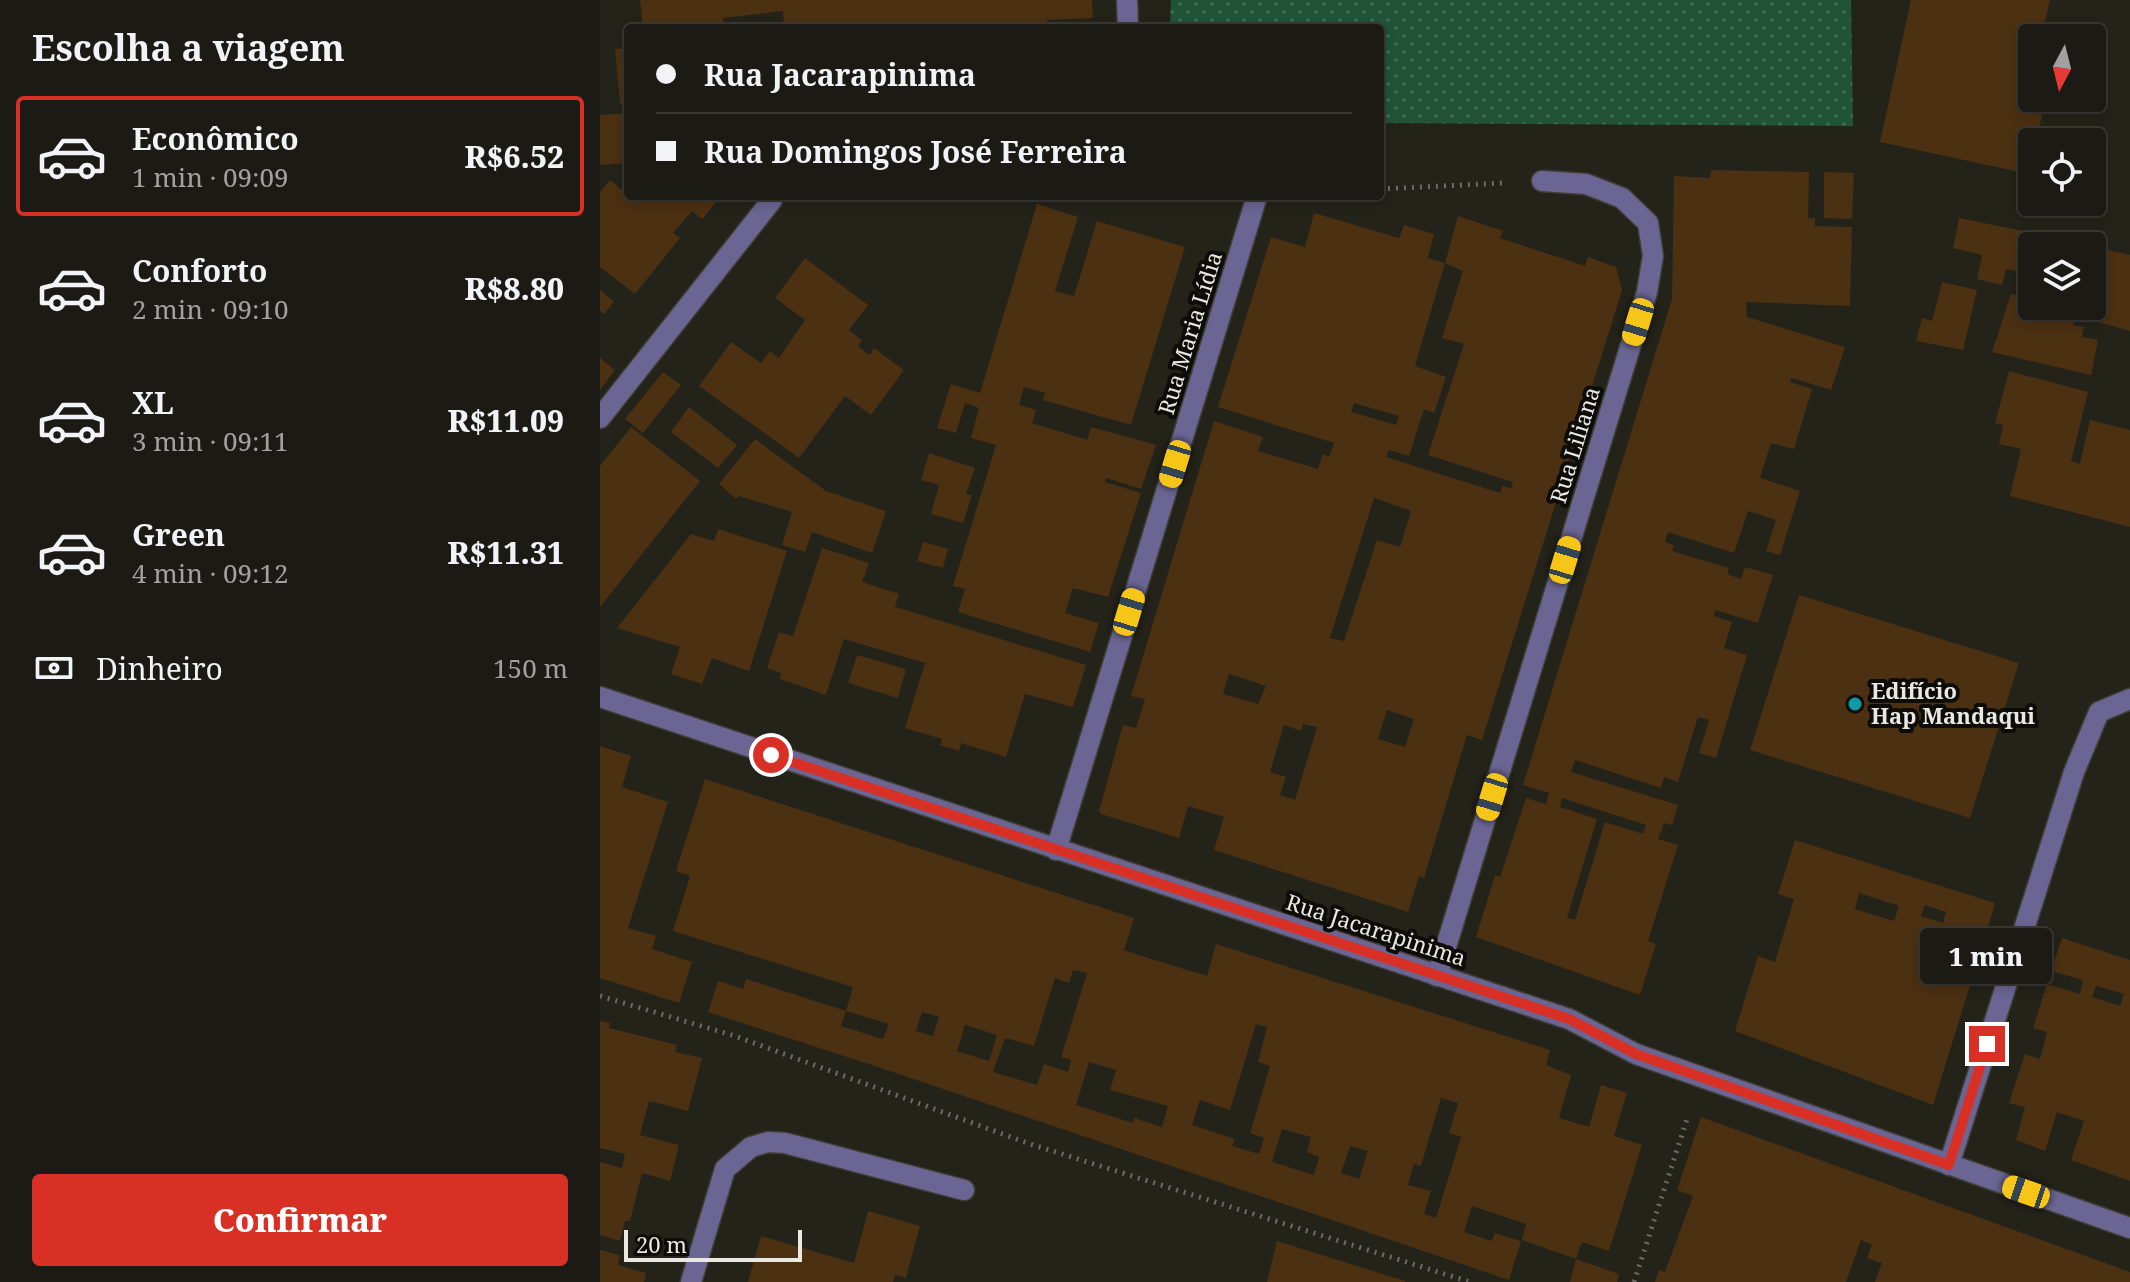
<!DOCTYPE html>
<html lang="pt">
<meta charset="utf-8">
<style>
:root{--surface:#1b1a14;--page:#24231d;--text:#f1f3f6;--muted:#a0a1a0;--line:#393834;--accent:#d93025}
body{margin:0;font-family:"Noto Serif",serif;background:var(--page);color:var(--text);height:100vh;display:flex;flex-direction:column;font-size:30px;white-space:nowrap}
*{box-sizing:border-box;margin:0}
p{font-size:26px;color:var(--muted)}
.icon{flex:none;width:44px;height:44px;fill:none;stroke:currentColor;stroke-width:2;stroke-linecap:round;stroke-linejoin:round}
.map{position:relative;flex:1;overflow:hidden}
.side{display:flex;flex-direction:column;background:var(--surface);width:600px}
.side>*{flex:none}
.hud{position:absolute;left:24px;top:24px;width:760px;height:176px;border-radius:8px;box-shadow:0 4px 12px #0003,0 0 0 2px var(--line);display:grid;align-content:center;height:176px;padding:0 32px;background:var(--surface)}
.needle{width:52px;rotate:187deg}
.buttons{position:absolute;left:1418px;top:24px;display:grid;gap:16px}
.buttons a{display:grid;place-items:center;width:88px;height:88px;border-radius:8px;background:var(--surface);box-shadow:0 4px 12px #0003,0 0 0 2px var(--line);font-size:40px}
.scale{position:absolute;left:24px;bottom:20px;width:178px;box-sizing:border-box;padding-left:8px;border:4px solid #e9e8e3;border-top:0;font-size:22px;line-height:28px;white-space:nowrap;color:#e9e8e3;-webkit-text-stroke:6px #0d0c08;paint-order:stroke}
.end{position:absolute;width:36px;height:36px;margin:-18px;border:10px solid #d93025;background:#fff;box-shadow:0 0 0 4px #fff}
.from{border-radius:50%}
.bubble{position:absolute;height:56px;border-radius:8px;background:var(--surface);box-shadow:0 4px 12px #0003,0 0 0 2px var(--line);font-size:26px;font-weight:800;line-height:56px;text-align:center}
.car{position:absolute;width:24px;height:48px;margin:-24px -12px;border-radius:10px;box-shadow:0 0 6px 2px #0007;background:linear-gradient(#f5c518 24%,#345 0 40%,#f5c518 0 76%,#345 0 86%,#f5c518 0)}
.hud b{display:flex;align-items:center;gap:28px;height:76px;font-size:30px}
.hud b+b{border-top:2px solid var(--line)}
.hud i{width:20px;height:20px;background:var(--text)}
ul{padding:0;list-style:none}
li{display:flex;align-items:center;gap:24px;height:120px;margin:0 16px 12px;padding:0 16px;border:4px solid transparent;border-radius:8px}
li div{flex:1}
li b{display:block;font-size:30px}
li em{font-style:normal;font-weight:800}
li.current{border-color:var(--accent)}
li>.icon{width:72px;height:72px;stroke-width:1.5}
h2{padding:0 32px;font-size:36px;line-height:96px}
.pay{display:flex;align-items:center;gap:20px;height:88px;padding:0 32px;font-size:30px}
.pay p{margin-inline-start:auto}
.action{display:flex;gap:16px;margin-top:auto;padding:16px 32px}
.action a{flex:1;height:92px;border-radius:8px;background:var(--accent);color:#fff;font-size:32px;font-weight:800;line-height:92px;text-align:center}
main{display:flex;flex:1;min-height:0}
.map>svg:first-child{display:block}
.grass{fill:url(#grass-dots)}
.building{fill:#4b3012;fill-rule:evenodd}
.lines{fill:none;stroke-linecap:round;stroke-linejoin:round}
.minor-casing{stroke:#403f36;stroke-width:23}
.path{stroke:#6b6a63;stroke-width:5;stroke-dasharray:2 6;stroke-linecap:butt}
.minor{stroke:#6b6593;stroke-width:20}
.route{stroke:#d93025;stroke-width:10}
.culture-dot{fill:#0f9aa8;stroke:#0d0c08;stroke-width:3}
.labels{text-anchor:middle;stroke-width:8;stroke-linejoin:round;paint-order:stroke}
.street-label{font-size:22px;fill:#e9e8e3;stroke:#0d0c08}
.poi-label{font-size:22px;font-weight:bold;fill:#e9e8e3;stroke:#0d0c08;text-anchor:start}
</style>
<main>
<section class="side">
<h2>Escolha a viagem</h2>
<ul>
<li class="current"><svg class="icon" aria-label="car" viewBox="0 0 24 24"><path d="M5 17H2v-5l4-1 3-4h7l3 4 3 1v5h-3M9 17h6M6 11h13"/><circle cx="7" cy="17" r="2"/><circle cx="17" cy="17" r="2"/></svg><div><b>Econômico</b><p>1 min · 09:09</p></div><em>R$6.52</em></li>
<li><svg class="icon" aria-label="car" viewBox="0 0 24 24"><path d="M5 17H2v-5l4-1 3-4h7l3 4 3 1v5h-3M9 17h6M6 11h13"/><circle cx="7" cy="17" r="2"/><circle cx="17" cy="17" r="2"/></svg><div><b>Conforto</b><p>2 min · 09:10</p></div><em>R$8.80</em></li>
<li><svg class="icon" aria-label="car" viewBox="0 0 24 24"><path d="M5 17H2v-5l4-1 3-4h7l3 4 3 1v5h-3M9 17h6M6 11h13"/><circle cx="7" cy="17" r="2"/><circle cx="17" cy="17" r="2"/></svg><div><b>XL</b><p>3 min · 09:11</p></div><em>R$11.09</em></li>
<li><svg class="icon" aria-label="car" viewBox="0 0 24 24"><path d="M5 17H2v-5l4-1 3-4h7l3 4 3 1v5h-3M9 17h6M6 11h13"/><circle cx="7" cy="17" r="2"/><circle cx="17" cy="17" r="2"/></svg><div><b>Green</b><p>4 min · 09:12</p></div><em>R$11.31</em></li>
</ul>
<div class="pay"><svg class="icon" aria-label="cash" viewBox="0 0 24 24"><path d="M3 7h18v10H3z"/><circle cx="12" cy="12" r="2"/></svg>Dinheiro<p>150 m</p></div>
<div class="action"><a>Confirmar</a></div>
</section>
<div class="map">
<svg width="1530" height="1282" viewBox="0 0 1530 1282">
<defs>
<pattern id="grass-dots" width="8" height="8" patternUnits="userSpaceOnUse" patternTransform="scale(2)"><rect width="8" height="8" fill="#205337"/><path d="M2 2h.1M6 6h.1" fill="none" stroke="#406c54" stroke-width="1.8" stroke-linecap="round"/></pattern>
</defs>
<rect width="100%" height="100%" fill="#24231a"/>
<!-- grass -->
<polygon class="grass" points="571,0 1251,0 1253,126 780,123 780,28 570,28"/>
<!-- building -->
<g class="building">
<polygon points="40,0 492,0 493,18 447,20 447,28 356,28 356,25 293,28 184,28 183,11 123,18 124,28 43,28"/>
<polygon points="1311,0 1450,0 1441,38 1432,38 1432,98 1446,98 1436,142 1432,142 1429,174 1280,142"/>
<polygon points="28,48 28,103 20,104 15,49"/>
<polygon points="28,113 28,163 0,165 0,115"/>
<path d="M 1111,170 L 1209,172 L 1208,218 L 1215,218 L 1215,226 L 1252,227 L 1250,306 L 1146,302 L 1147,317 L 1245,347 L 1231,390 L 1192,378 L 1190,382 L 1212,389 L 1194,449 L 1171,443 L 1160,478 L 1200,491 L 1180,555 L 1166,551 L 1176,520 L 1148,511 L 1134,553 L 1068,532 L 1065,542 L 1074,545 L 1072,551 L 1129,568 L 1127,574 L 1141,579 L 1145,567 L 1173,575 L 1158,623 L 1115,610 L 1114,616 L 1132,622 L 1124,648 L 1147,655 L 1116,758 L 1099,753 L 1109,720 L 1098,717 L 1078,782 L 1064,777 L 1061,788 L 975,760 L 971,772 L 1078,805 L 1072,825 L 1064,823 L 1058,839 L 1078,845 L 1048,941 L 1056,944 L 1040,995 L 876,937 L 895,875 L 900,877 L 926,798 L 946,804 L 949,793 L 923,785 L 1072,299 L 1074,176 L 1110,178 ZM 962,798 L 1046,825 L 1043,834 L 1005,822 L 975,920 L 967,918 L 997,819 L 960,807 Z"/>
<polygon points="1224,172 1254,173 1252,219 1224,218"/>
<polygon points="10,180 22,190 28,183 28,196 121,196 102,219 92,211 73,233 80,238 35,294 0,267 0,192"/>
<polygon points="437,204 478,217 455,291 474,296 497,221 585,247 531,425 443,400 445,393 424,387 419,405 436,410 432,423 487,440 491,427 556,445 541,489 506,478 505,482 541,493 508,597 473,588 465,613 499,623 490,652 358,612 365,589 353,586 396,445 371,438 379,408 365,403 356,433 337,428 351,384 380,393"/>
<path d="M 714,213 L 799,238 L 804,225 L 834,234 L 828,258 L 845,263 L 815,366 L 846,377 L 834,413 L 824,409 L 809,456 L 789,450 L 786,457 L 900,493 L 902,486 L 911,489 L 913,482 L 828,455 L 864,344 L 842,338 L 863,271 L 845,263 L 858,216 L 903,231 L 900,238 L 985,266 L 988,257 L 1016,267 L 1022,290 L 882,740 L 867,735 L 824,878 L 819,876 L 808,912 L 614,850 L 624,817 L 588,806 L 579,838 L 501,814 L 499,811 L 523,725 L 536,728 L 545,699 L 531,696 L 614,421 L 663,437 L 658,451 L 718,469 L 723,454 L 729,457 L 734,443 L 618,407 L 671,237 L 705,247 ZM 754,403 L 799,416 L 796,425 L 751,412 ZM 774,498 L 811,511 L 800,547 L 777,540 L 744,641 L 730,638 ZM 629,674 L 666,686 L 658,704 L 623,694 ZM 787,710 L 814,719 L 805,747 L 778,739 ZM 703,724 L 717,727 L 695,800 L 680,795 L 686,777 L 670,772 L 684,725 L 701,731 Z"/>
<polygon points="1359,218 1458,238 1456,246 1432,246 1432,264 1422,262 1419,271 1406,269 1402,285 1377,279 1382,255 1353,248"/>
<polygon points="1461,238 1487,245 1487,246 1458,246"/>
<polygon points="1492,246 1530,255 1530,331 1480,317 1482,306 1492,306"/>
<polygon points="205,258 268,305 249,330 262,341 258,346 270,355 274,348 304,370 271,415 245,396 199,458 99,386 131,342 161,363 170,351 179,358 205,320 175,298"/>
<polygon points="1342,282 1377,290 1363,350 1316,341 1322,318 1332,321"/>
<polygon points="0,290 14,302 4,314 0,311"/>
<polygon points="1411,294 1432,298 1432,306 1476,306 1473,325 1484,327 1482,337 1498,340 1491,375 1392,352"/>
<polygon points="0,358 15,370 0,390"/>
<polygon points="1409,371 1488,392 1471,461 1480,464 1490,420 1530,430 1530,527 1410,496 1421,449 1399,444 1403,425 1395,423"/>
<polygon points="63,372 81,385 43,433 25,419"/>
<polygon points="89,407 137,445 118,468 71,432"/>
<polygon points="31,427 100,481 0,607 0,466"/>
<polygon points="155,439 226,491 286,511 272,553 212,532 205,552 182,545 192,512 139,496 136,499 119,484"/>
<polygon points="329,453 375,468 366,494 372,495 363,523 331,514 339,485 321,480"/>
<polygon points="118,529 187,551 149,671 112,658 102,684 71,674 80,647 17,628 91,534 114,541"/>
<polygon points="323,542 348,549 343,568 317,561"/>
<polygon points="222,548 269,563 262,582 299,594 295,607 486,665 473,707 425,694 406,757 361,743 359,751 340,745 342,739 305,728 325,663 244,639 226,695 180,679 181,673 167,668 179,632 193,636"/>
<polygon points="1199,595 1419,663 1370,818 1150,750"/>
<polygon points="257,655 306,669 298,698 248,683"/>
<polygon points="0,746 31,756 22,787 68,802 28,928 56,936 52,949 92,962 79,1003 0,978"/>
<path d="M 105,779 L 534,918 L 524,950 L 551,959 L 607,976 L 616,944 L 950,1050 L 946,1065 L 971,1075 L 959,1118 L 989,1127 L 1001,1085 L 1027,1093 L 1014,1136 L 1042,1145 L 1009,1251 L 982,1242 L 976,1259 L 922,1240 L 926,1224 L 872,1206 L 864,1232 L 892,1241 L 895,1233 L 921,1241 L 909,1280 L 275,1066 L 108,1012 L 118,981 L 143,989 L 146,979 L 246,1011 L 241,1026 L 283,1039 L 289,1024 L 246,1011 L 253,987 L 73,931 L 90,876 L 76,871 ZM 473,970 L 487,973 L 461,1057 L 471,1060 L 468,1072 L 444,1064 L 437,1085 L 393,1072 L 405,1038 L 434,1046 L 455,978 L 469,983 ZM 322,1012 L 339,1017 L 333,1036 L 316,1031 ZM 656,1024 L 667,1027 L 658,1062 L 670,1066 L 650,1133 L 664,1138 L 659,1154 L 632,1146 L 635,1139 L 592,1125 L 600,1100 L 630,1110 ZM 365,1025 L 397,1035 L 389,1061 L 357,1051 ZM 489,1062 L 516,1070 L 510,1090 L 568,1106 L 562,1127 L 534,1118 L 533,1123 L 476,1105 ZM 841,1098 L 858,1103 L 849,1133 L 861,1137 L 836,1218 L 824,1214 L 831,1191 L 808,1185 L 814,1164 L 821,1166 ZM 682,1129 L 711,1137 L 707,1152 L 719,1157 L 714,1175 L 672,1162 ZM 750,1146 L 768,1151 L 759,1179 L 741,1173 Z"/>
<path d="M 1195,840 L 1395,903 L 1380,954 L 1362,949 L 1354,977 L 1371,982 L 1333,1105 L 1135,1031 L 1158,956 L 1175,962 L 1194,899 L 1178,894 ZM 1259,893 L 1299,906 L 1294,921 L 1255,909 ZM 1325,905 L 1346,912 L 1343,923 L 1321,916 Z"/>
<path d="M 1462,938 L 1530,960 L 1530,1181 L 1471,1160 L 1484,1121 L 1457,1112 L 1445,1151 L 1416,1140 L 1425,1107 L 1409,1103 L 1425,1054 L 1440,1059 L 1447,1032 L 1433,1028 L 1447,984 L 1480,994 L 1483,980 L 1451,971 ZM 1496,986 L 1524,994 L 1520,1006 L 1492,997 Z"/>
<polygon points="0,1021 10,1023 9,1028 77,1045 75,1052 102,1058 88,1111 49,1101 40,1135 79,1145 70,1181 42,1173 30,1221 25,1221 20,1241 0,1235 0,1162 22,1168 25,1154 0,1148"/>
<polygon points="1101,1117 1530,1272 1530,1282 1275,1282 1282,1263 1267,1258 1272,1245 1261,1240 1246,1282 1055,1282 1059,1270 1065,1272 1093,1196 1077,1190"/>
<polygon points="268,1211 320,1226 306,1278 295,1275 293,1282 148,1282 161,1236 254,1263"/>
<polygon points="677,1241 805,1281 805,1282 667,1282"/>
<polygon points="0,1250 20,1255 18,1265 46,1273 44,1282 0,1282"/>
<polygon points="976,1259 1019,1274 1017,1282 970,1282"/>
</g>
<g class="lines">
<defs>
<g id="minor">
<polyline points="527,0 528,28"/>
<polyline points="0,418 172,200"/>
<polyline points="0,697 969,1019 1036,1054 1530,1228"/>
<polyline points="456,850 657,196"/>
<polyline points="837,976 1047,292 1053,256 1048,223 1022,198 986,184 942,181"/>
<polyline points="1349,1165 1474,772 1499,712 1530,699"/>
<polyline points="91,1282 125,1169 151,1147 168,1142 185,1143 364,1190"/>
</g>
</defs>
<!-- minor casing -->
<use href="#minor" class="minor-casing"/>
<!-- path -->
<g class="path">
<polyline points="780,189 903,183"/>
<polyline points="213,199 360,196"/>
<polyline points="0,996 135,1036 427,1143 870,1282"/>
<polyline points="1034,1282 1088,1116"/>
</g>
<!-- minor -->
<use href="#minor" class="minor"/>
</g>
<g class="lines">
<!-- route -->
<polyline class="route" points="171,755 969,1019 1036,1054 1349,1165 1387,1044"/>
</g>
<!-- markers -->
<circle class="culture-dot" cx="1255" cy="704" r="8"/>
<g class="labels">
<!-- street labels -->
<g class="street-label">
<text transform="translate(590 333) rotate(-73)" y="8">Rua Maria Lídia</text>
<text transform="translate(975 445) rotate(-73)" y="8">Rua Liliana</text>
<text transform="translate(776 930) rotate(18)" y="8">Rua Jacarapinima</text>
</g>
<!-- poi labels -->
<g class="poi-label">
<text x="1271" y="699">Edifício<tspan x="1271" dy="25">Hap Mandaqui</tspan></text>
</g>
</g>
</svg>
<div class="buttons">
<a><svg class="needle" viewBox="-14 -14 28 28"><path d="M0-13l5 13h-10z" fill="#e53935"/><path d="M0 13l5-13h-10z" fill="#a0a1a0"/></svg></a>
<a><svg class="icon" aria-label="locate" viewBox="0 0 24 24"><circle cx="12" cy="12" r="6"/><path d="M12 2v4M12 18v4M2 12h4M18 12h4"/></svg></a>
<a><svg class="icon" aria-label="layers" viewBox="0 0 24 24"><path d="M12 4l9 5-9 5-9-5zM3 14l9 5 9-5"/></svg></a>
</div>
<div class="scale">20 m</div>
<i class="end from" style="left:171px;top:755px"></i>
<i class="end" style="left:1387px;top:1044px"></i>
<div class="bubble" style="left:1320px;top:928px;width:132px">1 min</div>
<i class="car" style="left:1038px;top:322px;rotate:197deg"></i>
<i class="car" style="left:575px;top:464px;rotate:197deg"></i>
<i class="car" style="left:965px;top:560px;rotate:17deg"></i>
<i class="car" style="left:529px;top:612px;rotate:17deg"></i>
<i class="car" style="left:892px;top:797px;rotate:197deg"></i>
<i class="car" style="left:1426px;top:1192px;rotate:289deg"></i>
<div class="hud">
<b><i class="from"></i>Rua Jacarapinima</b>
<b><i></i>Rua Domingos José Ferreira</b>
</div>
</div>
</main>
